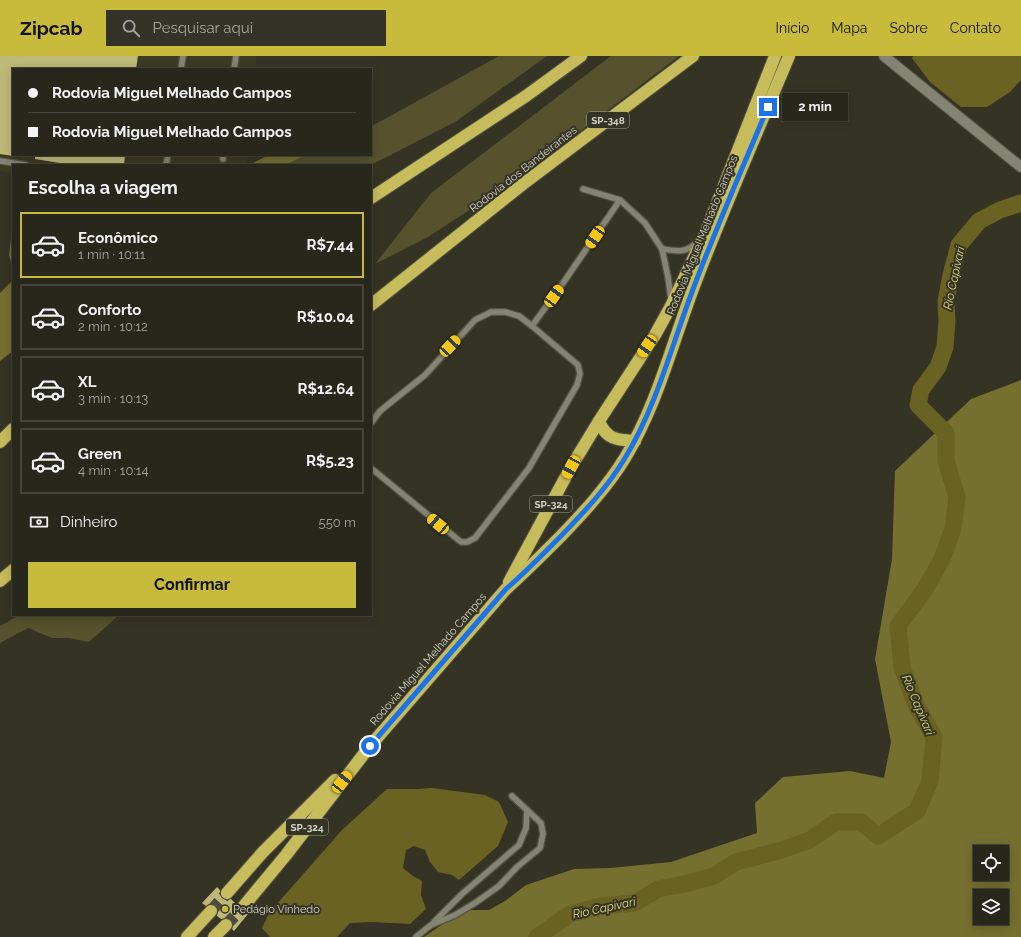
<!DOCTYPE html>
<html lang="pt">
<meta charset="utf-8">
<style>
:root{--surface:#28271b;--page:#343328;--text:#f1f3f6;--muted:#a5a5a3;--line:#44443a;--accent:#c8bb3b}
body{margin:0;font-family:Raleway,sans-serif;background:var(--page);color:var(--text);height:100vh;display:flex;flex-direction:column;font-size:15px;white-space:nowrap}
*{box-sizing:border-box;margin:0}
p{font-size:13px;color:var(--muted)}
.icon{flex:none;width:22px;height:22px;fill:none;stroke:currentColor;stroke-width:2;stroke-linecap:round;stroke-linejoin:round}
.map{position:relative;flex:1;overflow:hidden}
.details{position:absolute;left:12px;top:108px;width:360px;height:452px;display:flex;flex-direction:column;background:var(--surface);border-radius:0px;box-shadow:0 2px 10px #0003,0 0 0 1px var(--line)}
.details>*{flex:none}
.guide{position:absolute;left:12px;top:12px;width:360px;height:88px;border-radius:0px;box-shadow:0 2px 10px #0003,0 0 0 1px var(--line);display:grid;align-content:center;height:88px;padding:0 16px;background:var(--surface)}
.fabs{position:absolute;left:973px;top:789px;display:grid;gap:8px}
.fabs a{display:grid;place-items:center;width:36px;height:36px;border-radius:0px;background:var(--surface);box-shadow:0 2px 10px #0003,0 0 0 1px var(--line);font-size:20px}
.end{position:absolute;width:18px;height:18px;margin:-9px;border:5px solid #1a73e8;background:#fff;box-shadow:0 0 0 2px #fff}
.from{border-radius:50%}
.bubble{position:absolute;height:28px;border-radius:0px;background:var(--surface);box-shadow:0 2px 10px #0003,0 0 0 1px var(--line);font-size:13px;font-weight:700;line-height:28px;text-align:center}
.car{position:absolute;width:12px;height:24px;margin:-12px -6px;border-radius:5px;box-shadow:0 0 3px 1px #0007;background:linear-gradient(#f5c518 24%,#345 0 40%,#f5c518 0 76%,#345 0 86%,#f5c518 0)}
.guide b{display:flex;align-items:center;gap:14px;height:38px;font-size:15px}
.guide b+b{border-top:1px solid var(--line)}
.guide i{width:10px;height:10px;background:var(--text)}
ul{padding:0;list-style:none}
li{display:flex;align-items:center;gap:12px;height:66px;margin:0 8px 6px;padding:0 8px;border:2px solid var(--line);border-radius:0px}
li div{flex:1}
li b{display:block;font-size:15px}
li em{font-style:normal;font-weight:700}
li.active{border-color:var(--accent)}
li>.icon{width:36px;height:36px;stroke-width:1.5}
h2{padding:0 16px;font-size:18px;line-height:48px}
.pay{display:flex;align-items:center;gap:10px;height:44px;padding:0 16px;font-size:15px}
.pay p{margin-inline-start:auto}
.button{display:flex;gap:8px;margin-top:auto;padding:8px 16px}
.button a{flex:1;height:46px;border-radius:0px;background:var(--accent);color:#111;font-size:16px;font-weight:700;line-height:46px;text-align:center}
header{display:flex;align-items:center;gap:24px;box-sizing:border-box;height:56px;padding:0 20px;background:var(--accent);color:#111}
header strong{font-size:19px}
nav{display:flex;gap:22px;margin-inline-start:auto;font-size:14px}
.search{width:280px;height:36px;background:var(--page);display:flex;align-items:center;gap:10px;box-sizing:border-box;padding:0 14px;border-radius:0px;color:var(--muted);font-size:15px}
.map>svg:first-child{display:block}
.built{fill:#3d3b24}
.green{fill:#56522d}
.forest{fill:#756f30;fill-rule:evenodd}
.water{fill:#696222}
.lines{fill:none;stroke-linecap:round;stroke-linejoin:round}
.river{stroke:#696222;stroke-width:17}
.building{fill:#beb878}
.highway-tunnel{stroke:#4d4c3d;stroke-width:12;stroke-dasharray:12 6;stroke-linecap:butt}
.lane-casing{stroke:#535244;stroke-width:8}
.street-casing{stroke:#535244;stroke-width:12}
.highway-casing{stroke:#535244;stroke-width:14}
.lane{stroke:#858371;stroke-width:5.5}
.street{stroke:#858371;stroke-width:10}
.highway{stroke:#c6bc5b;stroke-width:12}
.route{stroke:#1a73e8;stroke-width:5}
.poi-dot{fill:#c8bb3b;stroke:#353424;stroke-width:1.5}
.labels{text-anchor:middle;stroke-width:4;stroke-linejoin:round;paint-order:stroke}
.shield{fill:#353424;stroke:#a3a397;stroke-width:1}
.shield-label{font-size:10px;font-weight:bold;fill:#d2d2c8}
.street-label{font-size:11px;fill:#d2d2c8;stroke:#353424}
.poi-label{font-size:11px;fill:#d2d2c8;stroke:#353424;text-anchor:start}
.water-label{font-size:12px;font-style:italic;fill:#e1d87c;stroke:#353424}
</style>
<header>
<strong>Zipcab</strong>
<div class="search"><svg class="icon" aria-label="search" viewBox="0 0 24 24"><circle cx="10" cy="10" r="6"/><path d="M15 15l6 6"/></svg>Pesquisar aqui</div>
<nav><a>Início</a><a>Mapa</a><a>Sobre</a><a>Contato</a></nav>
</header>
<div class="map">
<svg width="1021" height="881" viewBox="0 0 1021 881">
<rect width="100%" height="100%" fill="#353424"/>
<!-- built -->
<polygon class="built" points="0,0 256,0 256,13 13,13 13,99 248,99 247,105 240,109 13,109 13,117 0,115"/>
<!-- green -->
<g class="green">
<polygon points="499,0 547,0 455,66 371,109 285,109 306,99 371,99 371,70 385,63"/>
<polygon points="611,0 679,0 520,121 428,181 375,208 431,137"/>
<polygon points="20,559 119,559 89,586 69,582 52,582 28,572 0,587 0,570"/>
</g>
<!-- forest -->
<g class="forest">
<polygon points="269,99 306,99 285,109 249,109"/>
<polygon points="11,182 13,182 13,213 9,199"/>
<polygon points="13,224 13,295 0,305 0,237"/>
<path d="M 1021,324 L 1021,881 L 424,881 L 463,854 L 489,854 L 505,845 L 526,829 L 574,813 L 611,812 L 671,806 L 757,777 L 755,747 L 783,721 L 850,715 L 884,722 L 891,686 L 875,603 L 892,503 L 895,415 L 971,343 ZM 980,796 L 1002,796 L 1002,818 L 980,818 ZM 980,840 L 1002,840 L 1002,862 L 980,862 Z"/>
</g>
<!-- water -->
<g class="water">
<polygon points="913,0 1021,0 1021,24 1010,36 987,51 961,51 930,26 912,2"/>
<polygon points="432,732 485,739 499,746 508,766 498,790 459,824 452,819 438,816 430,806 425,794 414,790 406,794 403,812 413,820 422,825 421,839 426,853 410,868 371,866 350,867 337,881 270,881 262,872 269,857 342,774 387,733 417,733"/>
</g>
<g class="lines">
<!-- river -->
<polyline class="river" points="537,881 570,858 601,850 635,847 658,833 685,828 714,820 736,806 782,794 810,784 836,766 861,766 878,780 917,755 930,725 934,681 916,649 902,611 898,570 925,533 942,503 953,473 957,441 946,405 946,377 918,349 921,334 938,311 945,291 947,265 946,245 951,219 959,189 979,165 1000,154 1021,147"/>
</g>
<!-- building -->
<g class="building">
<polygon points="0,0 138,0 136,13 13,13 13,100 0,98"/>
<polygon points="35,99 125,99 124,109 72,109 35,103"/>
<polygon points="217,831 220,834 220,839 222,842 226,844 231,843 236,848 236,853 238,856 241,858 248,858 234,875 232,873 233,867 231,863 228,862 221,863 217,860 218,853 216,849 209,848 206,850 202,847"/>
</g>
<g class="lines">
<!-- highway-tunnel -->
<g class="highway-tunnel">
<polyline points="211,855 227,837"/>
<polyline points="226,869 243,851"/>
</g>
<defs>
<g id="lane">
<polyline points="181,13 183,0"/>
<polyline points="234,13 236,0"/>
<polyline points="223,103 223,99"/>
<polyline points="0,105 26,109"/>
<polyline points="166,109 168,99"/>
<polyline points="583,133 620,144 645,167 662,193 668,221 671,244"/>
<path d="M 662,193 C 677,195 686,198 698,185"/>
<polyline points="371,367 380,355 425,319 475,264 491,256 505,256 519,260 532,270"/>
<polyline points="371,412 461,486 467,486 475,482 529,412 577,329 580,318 578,309 532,270 561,230 620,144"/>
<polyline points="434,866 462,838 519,789 526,772 527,754 512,740"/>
<polyline points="416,881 431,869 455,859 475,847 499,830 517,811 540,792 543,778 541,767 527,754"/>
</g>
<polyline id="street" points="884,0 1021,111"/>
<g id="highway">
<polyline points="371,142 526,40 581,0"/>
<polyline points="371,249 523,128 693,0"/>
<path d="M 599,365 C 606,383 616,384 635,385"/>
<polyline points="0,386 13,373"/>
<polyline points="0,525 13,514"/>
<polyline points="509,526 571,411 599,365 655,279 671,250 705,178 775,0"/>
<polyline points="227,837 263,796 335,724"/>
<path d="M 243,851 L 286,799 L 370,690 L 506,533 C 525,516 543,498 561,480 C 585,455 607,431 625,402 C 657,349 672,288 694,230 C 723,153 757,77 789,0"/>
<polyline points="187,881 211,855"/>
<polyline points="214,881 226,869"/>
</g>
</defs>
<!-- lane casing -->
<use href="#lane" class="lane-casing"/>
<!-- street casing -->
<use href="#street" class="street-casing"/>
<!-- highway casing -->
<use href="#highway" class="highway-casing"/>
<!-- lane -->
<use href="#lane" class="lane"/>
<!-- street -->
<use href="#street" class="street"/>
<!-- highway -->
<use href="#highway" class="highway"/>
</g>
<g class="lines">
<!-- route -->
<path class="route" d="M 370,690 L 506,533 C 525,517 542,499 560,481 C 585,455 607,432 625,402 C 656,351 671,292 692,236 C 715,174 742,113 768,51"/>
</g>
<!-- markers -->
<circle class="poi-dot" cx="225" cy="853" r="4"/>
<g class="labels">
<!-- shield labels -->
<g class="shield">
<rect x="587" y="56" width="42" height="16" rx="3"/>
<rect x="530" y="440" width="42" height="16" rx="3"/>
<rect x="286" y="763" width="42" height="16" rx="3"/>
</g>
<g class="shield-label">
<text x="608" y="68">SP-348</text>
<text x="551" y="452">SP-324</text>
<text x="307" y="775">SP-324</text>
</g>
<!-- street labels -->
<g class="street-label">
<text transform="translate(523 113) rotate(-38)" y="4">Rodovia dos Bandeirantes</text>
<text transform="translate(702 179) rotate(-68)" y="4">Rodovia Miguel Melhado Campos</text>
<text transform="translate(428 603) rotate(-49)" y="4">Rodovia Miguel Melhado Campos</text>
</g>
<!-- poi labels -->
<g class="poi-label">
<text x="233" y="857">Pedágio Vinhedo</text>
</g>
<!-- water labels -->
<g class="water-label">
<text transform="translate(954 222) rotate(-78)" y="4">Rio Capivari</text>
<text transform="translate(918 649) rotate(67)" y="4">Rio Capivari</text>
<text transform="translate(604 852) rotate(-12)" y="4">Rio Capivari</text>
</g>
</g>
</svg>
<div class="fabs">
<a><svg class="icon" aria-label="locate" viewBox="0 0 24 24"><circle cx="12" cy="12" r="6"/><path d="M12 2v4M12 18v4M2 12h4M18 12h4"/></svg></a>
<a><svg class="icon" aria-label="layers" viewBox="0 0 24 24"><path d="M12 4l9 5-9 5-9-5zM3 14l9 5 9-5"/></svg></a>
</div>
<i class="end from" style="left:370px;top:690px"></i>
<i class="end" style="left:768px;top:51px"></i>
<div class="bubble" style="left:782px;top:37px;width:66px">2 min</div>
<i class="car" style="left:595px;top:181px;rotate:214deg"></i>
<i class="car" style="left:554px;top:240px;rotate:36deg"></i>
<i class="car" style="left:450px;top:290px;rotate:43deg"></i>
<i class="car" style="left:647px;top:290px;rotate:214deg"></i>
<i class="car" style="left:571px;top:411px;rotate:208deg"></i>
<i class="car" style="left:438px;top:468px;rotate:310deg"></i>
<i class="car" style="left:342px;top:726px;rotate:38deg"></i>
<div class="guide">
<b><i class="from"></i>Rodovia Miguel Melhado Campos</b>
<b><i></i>Rodovia Miguel Melhado Campos</b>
</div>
<section class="details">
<h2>Escolha a viagem</h2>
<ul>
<li class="active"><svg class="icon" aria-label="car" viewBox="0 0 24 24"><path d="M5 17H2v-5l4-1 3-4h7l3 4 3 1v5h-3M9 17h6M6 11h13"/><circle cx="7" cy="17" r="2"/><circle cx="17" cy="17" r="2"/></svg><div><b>Econômico</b><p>1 min · 10:11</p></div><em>R$7.44</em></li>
<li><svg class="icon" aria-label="car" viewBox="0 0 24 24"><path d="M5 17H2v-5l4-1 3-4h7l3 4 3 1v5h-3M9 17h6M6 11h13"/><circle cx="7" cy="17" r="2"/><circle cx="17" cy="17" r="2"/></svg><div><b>Conforto</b><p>2 min · 10:12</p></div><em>R$10.04</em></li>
<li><svg class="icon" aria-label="car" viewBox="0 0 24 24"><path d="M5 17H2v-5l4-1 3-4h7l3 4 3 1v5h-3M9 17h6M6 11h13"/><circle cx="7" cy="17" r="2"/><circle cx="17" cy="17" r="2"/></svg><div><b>XL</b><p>3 min · 10:13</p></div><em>R$12.64</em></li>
<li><svg class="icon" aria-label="car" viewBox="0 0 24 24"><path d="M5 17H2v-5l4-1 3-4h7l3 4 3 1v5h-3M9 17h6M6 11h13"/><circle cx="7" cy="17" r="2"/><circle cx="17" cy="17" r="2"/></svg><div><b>Green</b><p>4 min · 10:14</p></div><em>R$5.23</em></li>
</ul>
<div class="pay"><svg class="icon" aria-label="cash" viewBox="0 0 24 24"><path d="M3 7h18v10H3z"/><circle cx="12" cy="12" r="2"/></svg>Dinheiro<p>550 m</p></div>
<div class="button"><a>Confirmar</a></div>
</section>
</div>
